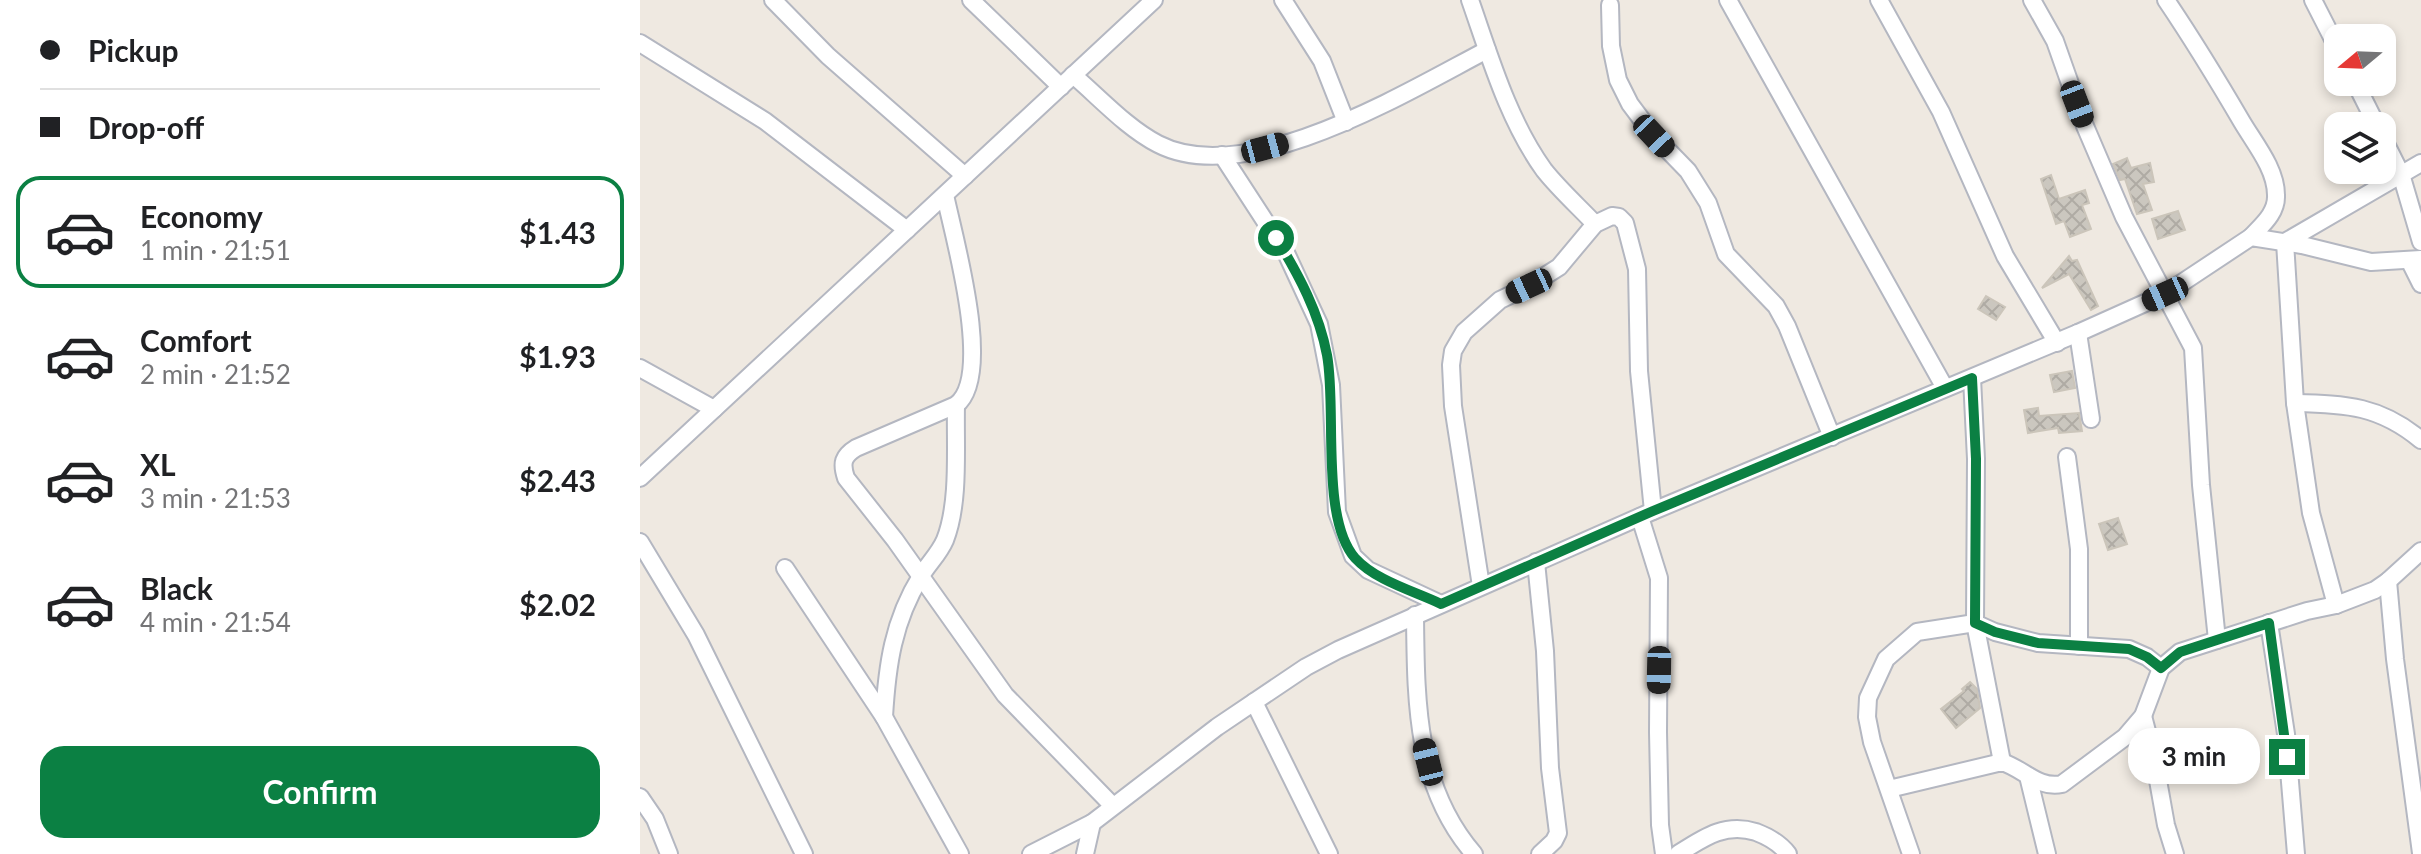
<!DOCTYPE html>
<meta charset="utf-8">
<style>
:root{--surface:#fff;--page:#f6f6f6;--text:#202124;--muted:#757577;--line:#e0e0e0;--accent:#0b8043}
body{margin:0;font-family:Lato,sans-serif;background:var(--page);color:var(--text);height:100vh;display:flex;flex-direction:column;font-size:30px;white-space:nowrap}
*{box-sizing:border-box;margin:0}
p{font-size:26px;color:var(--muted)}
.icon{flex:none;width:44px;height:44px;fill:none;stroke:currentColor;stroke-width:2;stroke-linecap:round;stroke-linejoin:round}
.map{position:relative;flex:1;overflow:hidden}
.sheet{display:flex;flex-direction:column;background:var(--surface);width:640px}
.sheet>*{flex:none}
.banner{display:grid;align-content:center;height:176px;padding:0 40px;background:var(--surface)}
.needle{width:52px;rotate:251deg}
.controls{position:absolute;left:1684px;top:24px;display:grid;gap:16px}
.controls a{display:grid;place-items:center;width:72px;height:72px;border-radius:16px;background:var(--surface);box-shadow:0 4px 12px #0003;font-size:40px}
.end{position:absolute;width:36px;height:36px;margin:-18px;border:10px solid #0b8043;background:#fff;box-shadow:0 0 0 4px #fff}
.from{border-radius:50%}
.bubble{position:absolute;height:56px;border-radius:24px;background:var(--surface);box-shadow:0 4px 12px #0003;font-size:26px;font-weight:700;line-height:56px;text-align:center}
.car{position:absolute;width:24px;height:48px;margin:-24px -12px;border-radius:10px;box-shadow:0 0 6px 2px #0007;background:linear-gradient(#222 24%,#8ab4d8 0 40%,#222 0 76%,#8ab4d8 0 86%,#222 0)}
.banner b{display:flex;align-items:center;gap:28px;height:76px;font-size:30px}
.banner b+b{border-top:2px solid var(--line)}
.banner i{width:20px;height:20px;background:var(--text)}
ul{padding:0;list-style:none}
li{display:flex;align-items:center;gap:24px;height:112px;margin:0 16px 12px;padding:0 24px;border:4px solid transparent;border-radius:24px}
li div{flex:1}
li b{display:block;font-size:30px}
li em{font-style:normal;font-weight:700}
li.current{border-color:var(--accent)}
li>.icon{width:72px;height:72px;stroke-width:1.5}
.action{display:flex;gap:16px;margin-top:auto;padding:16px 40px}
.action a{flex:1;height:92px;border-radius:24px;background:var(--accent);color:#fff;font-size:32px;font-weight:700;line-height:92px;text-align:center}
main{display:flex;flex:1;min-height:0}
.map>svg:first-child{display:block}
.building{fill:url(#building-cross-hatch);stroke:#cbc5ba;stroke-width:2}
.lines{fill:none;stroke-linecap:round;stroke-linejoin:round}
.minor-casing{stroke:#b4b7c1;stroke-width:20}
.minor{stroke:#fff;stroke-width:16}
.route{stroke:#0b8043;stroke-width:10}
</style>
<main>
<section class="sheet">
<div class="banner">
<b><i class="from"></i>Pickup</b>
<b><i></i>Drop-off</b>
</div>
<ul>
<li class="current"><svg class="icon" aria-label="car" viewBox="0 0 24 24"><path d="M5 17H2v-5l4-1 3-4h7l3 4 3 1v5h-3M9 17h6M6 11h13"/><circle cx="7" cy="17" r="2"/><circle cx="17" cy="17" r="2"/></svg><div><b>Economy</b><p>1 min · 21:51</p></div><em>$1.43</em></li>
<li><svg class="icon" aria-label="car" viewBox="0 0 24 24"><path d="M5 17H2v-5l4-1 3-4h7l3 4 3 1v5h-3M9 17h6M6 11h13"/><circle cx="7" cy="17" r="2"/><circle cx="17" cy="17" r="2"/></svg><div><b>Comfort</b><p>2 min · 21:52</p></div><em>$1.93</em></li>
<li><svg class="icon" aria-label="car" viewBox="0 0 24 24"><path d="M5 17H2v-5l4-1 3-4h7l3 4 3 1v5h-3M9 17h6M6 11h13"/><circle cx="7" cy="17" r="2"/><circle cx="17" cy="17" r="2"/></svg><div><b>XL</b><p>3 min · 21:53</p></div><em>$2.43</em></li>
<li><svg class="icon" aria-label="car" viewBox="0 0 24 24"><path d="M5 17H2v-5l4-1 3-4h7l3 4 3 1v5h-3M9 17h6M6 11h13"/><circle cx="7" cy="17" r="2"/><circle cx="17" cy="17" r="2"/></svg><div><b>Black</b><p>4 min · 21:54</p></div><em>$2.02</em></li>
</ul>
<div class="action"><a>Confirm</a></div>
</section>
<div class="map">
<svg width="1781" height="854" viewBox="0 0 1781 854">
<defs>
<pattern id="building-cross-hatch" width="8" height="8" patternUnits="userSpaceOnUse" patternTransform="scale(2)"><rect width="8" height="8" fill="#cbc7bf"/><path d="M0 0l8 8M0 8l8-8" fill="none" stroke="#afaba4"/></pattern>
</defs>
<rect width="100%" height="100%" fill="#efe9e1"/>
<!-- building -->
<g class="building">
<polygon points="1487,158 1491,168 1510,163 1514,182 1503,184 1512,210 1497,214 1485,179 1480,180 1473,164"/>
<polygon points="1411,175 1419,199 1445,190 1449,203 1442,205 1451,229 1430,237 1424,221 1416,224 1401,179"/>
<polygon points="1538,211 1545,230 1518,239 1512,219"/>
<polygon points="1429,256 1432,261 1437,260 1458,306 1451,310 1429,274 1402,288"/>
<polygon points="1346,296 1365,307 1356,320 1338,309"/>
<polygon points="1432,371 1435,388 1414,392 1410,375"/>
<polygon points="1398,408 1399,416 1439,413 1442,431 1419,433 1418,428 1388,433 1384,410"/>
<polygon points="1478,518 1487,544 1468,550 1459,524"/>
<polygon points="1330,682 1337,689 1340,708 1316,728 1301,709 1324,691 1322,689"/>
</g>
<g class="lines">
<defs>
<g id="minor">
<polyline points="133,0 188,56 325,176"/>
<polyline points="331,0 421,87"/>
<polyline points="643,0 682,61 706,122"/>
<path d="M 830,0 C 850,57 868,120 904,170 C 919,189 938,206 955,224"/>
<polyline points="1088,0 1305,388"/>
<polyline points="1239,0 1301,112 1365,256 1417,343"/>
<polyline points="1392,0 1415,41 1445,126 1484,217 1553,348 1561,485 1577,640"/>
<path d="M 1526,0 C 1553,40 1578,81 1602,122 C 1615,144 1636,169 1636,195 C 1637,213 1622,225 1611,237"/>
<polyline points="1673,0 1698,49"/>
<polyline points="970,5 971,46 978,80 990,104 1014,136 1048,171 1068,203 1086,254 1136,306 1147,326 1192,437"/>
<polyline points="0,43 125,121 267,230"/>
<path d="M 433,75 C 460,98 487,128 518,144 C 607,190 768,91 847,50"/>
<polyline points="1715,82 1737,126"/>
<polyline points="1742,136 1761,174 1781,242"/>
<polyline points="582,155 647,255 679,324 691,385 697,512 713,556 728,570 801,604"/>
<path d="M 305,195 C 314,238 354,376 316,405 L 216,448 C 203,456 201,463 206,478 L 255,540 L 365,695 L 473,806"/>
<polyline points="1769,260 1781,284"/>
<polyline points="1438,333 1451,419"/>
<polyline points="0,368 74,409"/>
<polyline points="1332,378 1336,459 1335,623 1362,762"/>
<path d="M 1655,403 C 1707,404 1740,406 1781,440"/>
<polyline points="1427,457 1439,549 1439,646"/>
<polyline points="0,478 514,0"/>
<polyline points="1000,517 1019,578 1018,732 1020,825 1024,854"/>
<polyline points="0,542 56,635 164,854"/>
<polyline points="896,562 905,651 910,768 918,833 914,841 900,854"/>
<polyline points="145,568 244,717 320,854"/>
<polyline points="1748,581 1755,659 1781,853"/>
<polyline points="841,586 813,406 811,365 813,351 824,332 860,300 889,286 919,267 955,224 972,216 979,217 985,223 997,269 999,371 1013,511"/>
<polyline points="1696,605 1671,513 1655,403 1645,242 1781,163"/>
<path d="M 775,615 C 776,700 775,786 834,854"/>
<polyline points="1629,623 1646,734 1656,854"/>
<polyline points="614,702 689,854"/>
<polyline points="1503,716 1514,758 1526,825 1535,854"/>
<path d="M 244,717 C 247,666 253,621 281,576 C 288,564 299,554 305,540 C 320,502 315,446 316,405"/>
<polyline points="1388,776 1407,854"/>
<path d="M 1249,789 L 1362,762 C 1384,769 1398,789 1422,784 L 1485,737 L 1503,716 L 1521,668 L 1540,652 L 1667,611 L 1696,605 L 1735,590 L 1748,581 L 1781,551"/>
<polyline points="0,797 15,819 29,854"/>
<polyline points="391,854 452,823 577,727 666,667 698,650 1013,511 1438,333 1525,294 1611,237 1662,245 1731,262 1781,259"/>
<polyline points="445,854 452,823"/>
<path d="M 1038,854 C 1063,838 1085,822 1116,832 C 1129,837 1140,843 1148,854"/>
<polyline points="1271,854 1232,742 1227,717 1228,698 1246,659 1277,632 1335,623 1355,632 1398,643 1489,649 1507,657 1521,668"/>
</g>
</defs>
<!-- minor casing -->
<use href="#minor" class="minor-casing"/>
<!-- minor -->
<use href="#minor" class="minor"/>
</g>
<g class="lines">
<!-- route -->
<path class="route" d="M 636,238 C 659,275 679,313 687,355 C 697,408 680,518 715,558 C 736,581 774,591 801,604 L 1013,511 L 1332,378 L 1336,459 L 1335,623 L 1355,632 L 1398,643 L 1489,649 L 1507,657 L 1521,668 L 1540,652 L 1629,623 L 1647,757"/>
</g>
</svg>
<div class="controls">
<a><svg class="needle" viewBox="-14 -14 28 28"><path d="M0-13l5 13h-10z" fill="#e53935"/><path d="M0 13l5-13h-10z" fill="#757577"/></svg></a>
<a><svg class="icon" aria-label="layers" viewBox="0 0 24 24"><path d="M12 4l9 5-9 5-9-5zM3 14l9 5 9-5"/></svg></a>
</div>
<i class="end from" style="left:636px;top:238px"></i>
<i class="end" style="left:1647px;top:757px"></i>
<div class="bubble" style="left:1488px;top:728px;width:132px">3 min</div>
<i class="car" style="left:1437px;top:104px;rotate:159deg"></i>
<i class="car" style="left:1014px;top:136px;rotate:137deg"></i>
<i class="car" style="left:625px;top:148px;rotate:75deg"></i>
<i class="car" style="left:889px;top:286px;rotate:245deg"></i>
<i class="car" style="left:1525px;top:294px;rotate:246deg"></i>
<i class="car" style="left:1019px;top:670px;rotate:181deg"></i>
<i class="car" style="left:788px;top:762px;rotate:346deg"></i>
</div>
</main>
